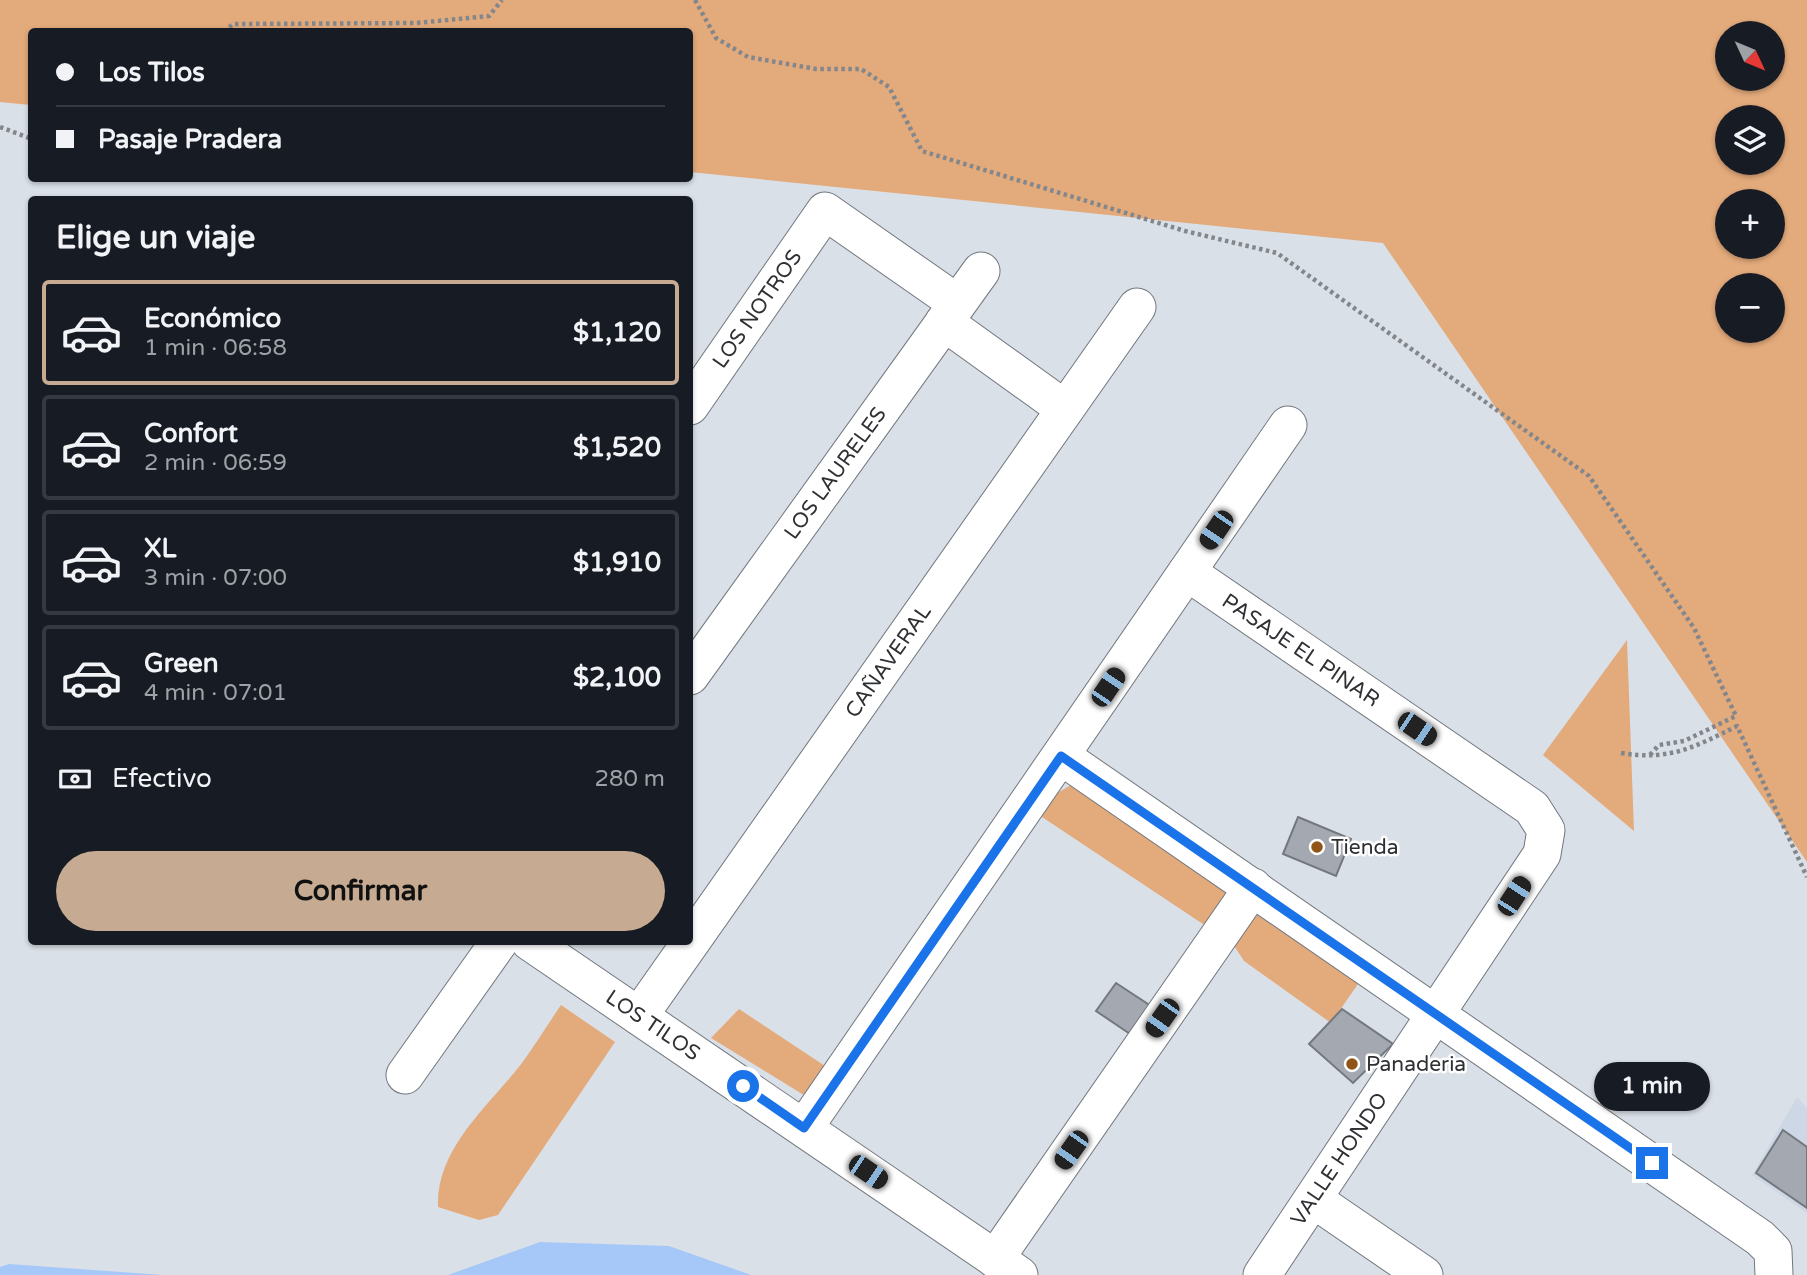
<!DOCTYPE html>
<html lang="es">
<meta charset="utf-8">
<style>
:root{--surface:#171b24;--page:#20242c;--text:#f1f3f6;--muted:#9ea1a6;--line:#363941;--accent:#c6ab92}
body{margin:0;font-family:"Varela Round",sans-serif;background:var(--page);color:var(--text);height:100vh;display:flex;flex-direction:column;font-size:26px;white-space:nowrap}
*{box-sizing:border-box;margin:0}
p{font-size:23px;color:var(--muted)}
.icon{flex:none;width:38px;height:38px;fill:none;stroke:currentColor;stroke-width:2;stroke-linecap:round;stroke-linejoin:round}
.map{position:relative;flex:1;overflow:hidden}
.sheet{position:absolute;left:28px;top:196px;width:665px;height:749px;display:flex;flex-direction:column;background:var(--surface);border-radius:7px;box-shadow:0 2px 5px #0004}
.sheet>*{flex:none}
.top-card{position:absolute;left:28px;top:28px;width:665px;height:154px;border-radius:7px;box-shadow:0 2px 5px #0004;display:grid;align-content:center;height:154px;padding:0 28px;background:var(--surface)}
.needle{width:46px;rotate:134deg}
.fabs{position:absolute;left:1715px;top:21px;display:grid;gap:14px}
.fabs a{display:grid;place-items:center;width:70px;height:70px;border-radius:50%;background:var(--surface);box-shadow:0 2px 5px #0004;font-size:35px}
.end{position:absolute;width:32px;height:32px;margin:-16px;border:9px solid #1a73e8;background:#fff;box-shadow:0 0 0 4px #fff}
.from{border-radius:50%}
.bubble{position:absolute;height:49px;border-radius:24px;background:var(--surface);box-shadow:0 2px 5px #0004;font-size:23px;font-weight:700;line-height:49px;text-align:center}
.car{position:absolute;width:21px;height:42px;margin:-21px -10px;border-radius:9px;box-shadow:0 0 5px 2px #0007;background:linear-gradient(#222 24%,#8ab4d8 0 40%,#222 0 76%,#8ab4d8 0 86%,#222 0)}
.top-card b{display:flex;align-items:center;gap:24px;height:66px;font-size:26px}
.top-card b+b{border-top:2px solid var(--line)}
.top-card i{width:18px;height:18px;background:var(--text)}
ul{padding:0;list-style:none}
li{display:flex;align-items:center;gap:21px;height:105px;margin:0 14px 10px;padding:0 14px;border:4px solid var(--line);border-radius:7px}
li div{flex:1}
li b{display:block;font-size:26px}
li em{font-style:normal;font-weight:700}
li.current{border-color:var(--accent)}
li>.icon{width:63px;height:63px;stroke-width:1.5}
h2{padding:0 28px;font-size:32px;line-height:84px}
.pay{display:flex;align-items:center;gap:18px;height:77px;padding:0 28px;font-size:26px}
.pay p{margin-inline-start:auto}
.button{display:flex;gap:14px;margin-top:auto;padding:14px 28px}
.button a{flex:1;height:80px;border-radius:42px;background:var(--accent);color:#111;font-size:28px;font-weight:700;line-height:80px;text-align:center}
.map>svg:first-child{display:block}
.built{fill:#cdd7e5}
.green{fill:#e3aa7b;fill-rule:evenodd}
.water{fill:#a5c8f8}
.building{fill:#a4a9b1;stroke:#73787e;stroke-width:2}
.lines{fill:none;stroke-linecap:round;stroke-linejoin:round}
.minor-casing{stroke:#72777e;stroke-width:39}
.path{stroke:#83878c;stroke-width:4.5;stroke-dasharray:3.5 3.5;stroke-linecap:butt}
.minor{stroke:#fff;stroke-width:37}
.route{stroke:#1a73e8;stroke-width:9}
.poi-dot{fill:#915417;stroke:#fff;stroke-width:2.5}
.labels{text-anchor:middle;stroke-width:5;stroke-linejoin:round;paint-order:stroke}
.street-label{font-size:21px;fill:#2e3033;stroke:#fff}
.poi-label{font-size:21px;fill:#2e3033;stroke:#fff;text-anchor:start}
</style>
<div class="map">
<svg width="1807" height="1275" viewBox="0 0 1807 1275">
<rect width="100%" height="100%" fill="#dae0e7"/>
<!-- built -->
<polygon class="built" points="1797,1097 1807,1108 1807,1213 1752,1175"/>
<!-- green -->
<g class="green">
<path d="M 0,0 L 1807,0 L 1807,862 L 1383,243 L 690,172 L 690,32 L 32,32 L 31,105 L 0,102 ZM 1727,33 L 1773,33 L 1773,79 L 1727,79 ZM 1727,117 L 1773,117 L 1773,163 L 1727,163 ZM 1727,201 L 1773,201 L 1773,247 L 1727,247 ZM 1727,285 L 1773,285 L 1773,331 L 1727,331 Z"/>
<polygon points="1627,640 1634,831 1543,755"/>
<polygon points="1073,784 1223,880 1229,899 1209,928 1042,817 1045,800"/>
<polygon points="1265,910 1360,981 1331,1023 1244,961 1233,944 1236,923"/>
<path d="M 561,1005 L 615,1042 L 498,1215 L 479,1220 L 438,1207 C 436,1148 488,1107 522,1063 C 536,1044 548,1024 561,1005 Z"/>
<polygon points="739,1009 825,1066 807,1097 711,1038"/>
</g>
<!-- water -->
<g class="water">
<polygon points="540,1242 669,1246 751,1275 448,1275"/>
<polygon points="9,1264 163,1275 0,1275 0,1267"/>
</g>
<!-- building -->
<g class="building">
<polygon points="1298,817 1351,839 1336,876 1283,854"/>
<polygon points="1116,983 1154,1008 1133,1036 1096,1011"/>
<polygon points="1342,1009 1393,1044 1353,1083 1309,1044"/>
<polygon points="1783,1130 1807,1147 1807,1208 1756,1173"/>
</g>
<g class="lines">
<defs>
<g id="minor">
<polyline points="944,322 1065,409"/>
<polyline points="690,406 825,211 957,303"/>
<polyline points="1187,572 1532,808 1546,830 1542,854 1262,1275"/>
<polyline points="690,676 981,271"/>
<polyline points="1061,756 1760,1238 1773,1251 1774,1275"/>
<polyline points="530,942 1019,1275"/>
<polyline points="639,1016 1137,307"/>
<polyline points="405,1075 499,942"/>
<polyline points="804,1128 1288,425"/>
<polyline points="1313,1199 1424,1275"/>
<polyline points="995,1259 1253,887"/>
</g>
</defs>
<!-- minor casing -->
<use href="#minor" class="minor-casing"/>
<!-- path -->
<g class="path">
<polyline points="695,0 716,38 748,57 816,69 861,69 889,87 922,151 1185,231 1277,253 1589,476 1694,628 1736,716 1684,741 1659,745 1648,757"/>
<polyline points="224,32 233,24 416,23 489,16 502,0"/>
<polyline points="0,127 32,139"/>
<path d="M 1621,753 C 1670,761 1695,747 1737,726 L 1807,877"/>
</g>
<!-- minor -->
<use href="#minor" class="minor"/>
</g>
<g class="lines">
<!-- route -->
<polyline class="route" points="743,1086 804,1128 1061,756 1652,1163"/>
</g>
<!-- markers -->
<g class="poi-dot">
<circle cx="1317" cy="847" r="7"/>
<circle cx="1352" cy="1064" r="7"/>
</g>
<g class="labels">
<!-- street labels -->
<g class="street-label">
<text transform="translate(757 309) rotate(-55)" y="7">LOS NOTROS</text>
<text transform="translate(835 473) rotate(-54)" y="7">LOS LAURELES</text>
<text transform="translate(1301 650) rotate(34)" y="7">PASAJE EL PINAR</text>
<text transform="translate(888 661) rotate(-55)" y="7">CAÑAVERAL</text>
<text transform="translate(653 1025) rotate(34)" y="7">LOS TILOS</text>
<text transform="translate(1339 1159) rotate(-56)" y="7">VALLE HONDO</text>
</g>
<!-- poi labels -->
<g class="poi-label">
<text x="1331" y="854">Tienda</text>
<text x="1366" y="1071">Panaderia</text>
</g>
</g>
</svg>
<div class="fabs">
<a><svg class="needle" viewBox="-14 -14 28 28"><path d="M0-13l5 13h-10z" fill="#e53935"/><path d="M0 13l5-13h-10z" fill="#9ea1a6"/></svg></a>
<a><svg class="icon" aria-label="layers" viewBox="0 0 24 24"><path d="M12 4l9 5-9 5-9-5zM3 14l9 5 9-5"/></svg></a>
<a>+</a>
<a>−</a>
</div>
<i class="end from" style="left:743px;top:1086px"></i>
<i class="end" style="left:1652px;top:1163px"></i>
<div class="bubble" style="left:1594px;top:1062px;width:116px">1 min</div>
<i class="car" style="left:1216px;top:530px;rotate:214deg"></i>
<i class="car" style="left:1108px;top:687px;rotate:34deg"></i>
<i class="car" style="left:1417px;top:729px;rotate:124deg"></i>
<i class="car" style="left:1514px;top:896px;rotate:33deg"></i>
<i class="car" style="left:1162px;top:1018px;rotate:215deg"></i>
<i class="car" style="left:1071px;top:1150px;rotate:215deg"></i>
<i class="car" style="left:868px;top:1172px;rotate:124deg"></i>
<div class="top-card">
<b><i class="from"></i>Los Tilos</b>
<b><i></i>Pasaje Pradera</b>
</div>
<section class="sheet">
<h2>Elige un viaje</h2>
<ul>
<li class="current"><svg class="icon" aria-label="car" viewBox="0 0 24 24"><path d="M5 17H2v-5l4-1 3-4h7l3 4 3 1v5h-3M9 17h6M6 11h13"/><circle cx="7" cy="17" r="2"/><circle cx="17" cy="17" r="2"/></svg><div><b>Económico</b><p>1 min · 06:58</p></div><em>$1,120</em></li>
<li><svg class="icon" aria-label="car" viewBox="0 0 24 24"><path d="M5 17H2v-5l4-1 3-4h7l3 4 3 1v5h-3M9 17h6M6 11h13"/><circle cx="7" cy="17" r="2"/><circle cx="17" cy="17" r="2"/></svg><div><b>Confort</b><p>2 min · 06:59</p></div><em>$1,520</em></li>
<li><svg class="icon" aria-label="car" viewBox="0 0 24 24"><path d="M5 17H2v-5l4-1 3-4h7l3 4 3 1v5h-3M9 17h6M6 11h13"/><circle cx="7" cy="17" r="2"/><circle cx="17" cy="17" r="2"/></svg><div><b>XL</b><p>3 min · 07:00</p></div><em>$1,910</em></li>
<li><svg class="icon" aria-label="car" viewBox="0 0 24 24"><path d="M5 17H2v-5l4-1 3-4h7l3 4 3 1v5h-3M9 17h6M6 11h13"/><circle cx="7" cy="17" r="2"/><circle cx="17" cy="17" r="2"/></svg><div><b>Green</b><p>4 min · 07:01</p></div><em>$2,100</em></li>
</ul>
<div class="pay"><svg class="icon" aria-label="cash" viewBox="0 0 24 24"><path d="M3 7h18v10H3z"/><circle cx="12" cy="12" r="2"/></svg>Efectivo<p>280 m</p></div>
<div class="button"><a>Confirmar</a></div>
</section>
</div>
